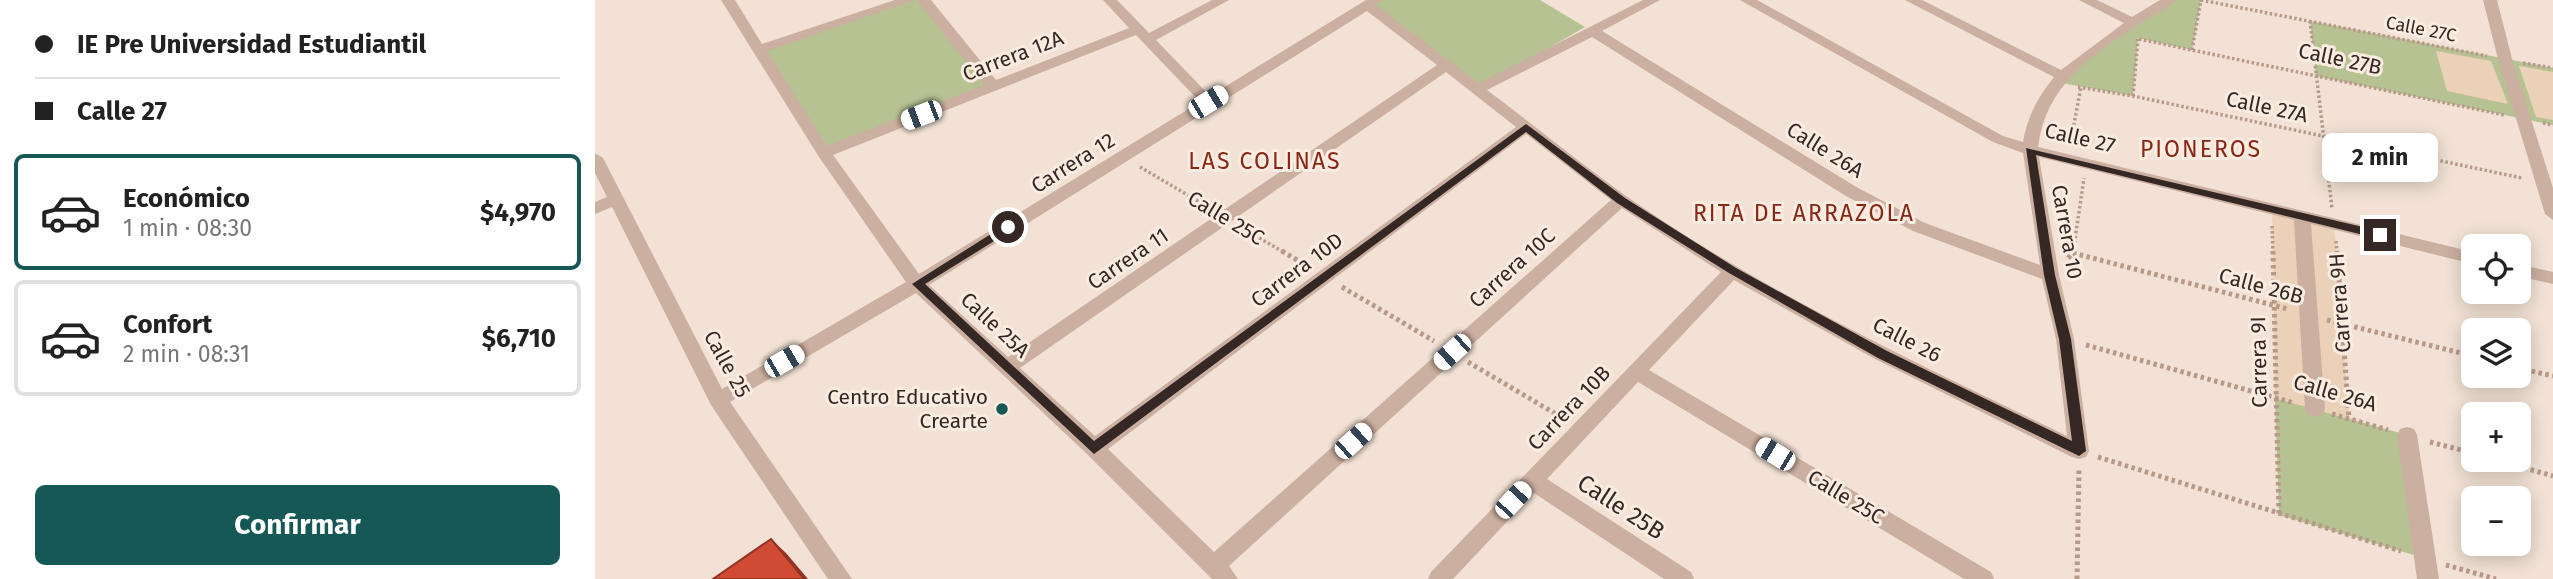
<!DOCTYPE html>
<html lang="es">
<meta charset="utf-8">
<style>
:root{--surface:#fff;--page:#f6f6f6;--text:#222;--muted:#767676;--line:#e0e0e0;--accent:#165856}
body{margin:0;font-family:"Fira Sans",sans-serif;background:var(--page);color:var(--text);height:100vh;display:flex;flex-direction:column;font-size:26px;white-space:nowrap}
*{box-sizing:border-box;margin:0}
p{font-size:23px;color:var(--muted)}
.icon{flex:none;width:38px;height:38px;fill:none;stroke:currentColor;stroke-width:2;stroke-linecap:round;stroke-linejoin:round}
.map{position:relative;flex:1;overflow:hidden}
.sheet{display:flex;flex-direction:column;background:var(--surface);width:595px}
.sheet>*{flex:none}
.guide{display:grid;align-content:center;height:154px;padding:0 35px;background:var(--surface)}
.fabs{position:absolute;left:1866px;top:234px;display:grid;gap:14px}
.fabs a{display:grid;place-items:center;width:70px;height:70px;border-radius:10px;background:var(--surface);box-shadow:0 4px 18px #0003;font-size:35px}
.end{position:absolute;width:32px;height:32px;margin:-16px;border:9px solid #342724;background:#fff;box-shadow:0 0 0 4px #fff}
.from{border-radius:50%}
.bubble{position:absolute;height:49px;border-radius:10px;background:var(--surface);box-shadow:0 4px 18px #0003;font-size:23px;font-weight:700;line-height:49px;text-align:center}
.car{position:absolute;width:21px;height:42px;margin:-21px -10px;border-radius:9px;box-shadow:0 0 5px 2px #0007;background:linear-gradient(#fff 24%,#345 0 40%,#fff 0 76%,#345 0 86%,#fff 0)}
.guide b{display:flex;align-items:center;gap:24px;height:66px;font-size:26px}
.guide b+b{border-top:2px solid var(--line)}
.guide i{width:18px;height:18px;background:var(--text)}
ul{padding:0;list-style:none}
li{display:flex;align-items:center;gap:21px;height:116px;margin:0 14px 10px;padding:0 21px;border:4px solid var(--line);border-radius:10px}
li div{flex:1}
li b{display:block;font-size:26px}
li em{font-style:normal;font-weight:700}
li.selected{border-color:var(--accent)}
li>.icon{width:63px;height:63px;stroke-width:1.5}
.action{display:flex;gap:14px;margin-top:auto;padding:14px 35px}
.action a{flex:1;height:80px;border-radius:10px;background:var(--accent);color:#fff;font-size:28px;font-weight:700;line-height:80px;text-align:center}
main{display:flex;flex:1;min-height:0}
.map>svg:first-child{display:block}
.green{fill:#b7c293}
.plaza{fill:#ecd1b9}
.lines{fill:none;stroke-linecap:round;stroke-linejoin:round}
.path-far1{stroke:#b7998a;stroke-width:3.5;stroke-dasharray:2.5 2.5;stroke-linecap:butt}
.path{stroke:#b7998a;stroke-width:5;stroke-dasharray:3.5 3.5;stroke-linecap:butt}
.minor{fill:#cbafa0;fill-rule:evenodd}
.shaded-wall{fill:#923424}
.building{fill:#d14b34;stroke:#923424;stroke-width:2}
.route{fill:#342724}
.poi-dot{fill:#165856;stroke:#faece0;stroke-width:2.5}
.labels{text-anchor:middle;stroke-width:6;stroke-linejoin:round;paint-order:stroke}
.far-street-label{font-size:18px;fill:#342724;stroke:#faece0}
.street-label{font-size:21px;fill:#342724;stroke:#faece0}
.poi-label{font-size:21px;fill:#342724;stroke:#faece0;text-anchor:end}
.neighbourhood-label{font-size:23px;letter-spacing:2px;fill:#892716;stroke:#faece0}
.near-street-label{font-size:24px;fill:#342724;stroke:#faece0}
</style>
<main>
<section class="sheet">
<div class="guide">
<b><i class="from"></i>IE Pre Universidad Estudiantil</b>
<b><i></i>Calle 27</b>
</div>
<ul>
<li class="selected"><svg class="icon" aria-label="car" viewBox="0 0 24 24"><path d="M5 17H2v-5l4-1 3-4h7l3 4 3 1v5h-3M9 17h6M6 11h13"/><circle cx="7" cy="17" r="2"/><circle cx="17" cy="17" r="2"/></svg><div><b>Económico</b><p>1 min · 08:30</p></div><em>$4,970</em></li>
<li><svg class="icon" aria-label="car" viewBox="0 0 24 24"><path d="M5 17H2v-5l4-1 3-4h7l3 4 3 1v5h-3M9 17h6M6 11h13"/><circle cx="7" cy="17" r="2"/><circle cx="17" cy="17" r="2"/></svg><div><b>Confort</b><p>2 min · 08:31</p></div><em>$6,710</em></li>
</ul>
<div class="action"><a>Confirmar</a></div>
</section>
<div class="map">
<svg width="1958" height="579" viewBox="0 0 1958 579">
<rect width="100%" height="100%" fill="#f2e1d4"/>
<!-- green -->
<g class="green">
<polygon points="313,0 329,0 398,86 229,153 163,50"/>
<polygon points="780,0 945,0 990,27 881,90 773,5"/>
<polygon points="1575,0 1606,0 1597,50 1543,38 1538,96 1461,82"/>
<polygon points="1715,21 1958,68 1958,125 1721,76"/>
<polygon points="1680,398 1812,435 1829,558 1684,515"/>
</g>
<!-- plaza -->
<g class="plaza">
<polygon points="1841,51 1896,61 1913,104 1852,91"/>
<polygon points="1924,66 1958,72 1958,120 1941,117"/>
<polygon points="1677,208 1739,223 1754,419 1680,398"/>
</g>
<g class="lines">
<!-- path-far1 -->
<g class="path-far1">
<polyline points="1606,0 1892,56"/>
<polyline points="1715,21 1737,208"/>
<polyline points="1544,39 1909,115"/>
<polyline points="1597,50 1606,0"/>
<polyline points="1928,63 1958,68"/>
<polyline points="1483,87 1538,96 1927,178"/>
<polyline points="1538,96 1543,39"/>
<polyline points="1948,123 1958,125"/>
<polyline points="1475,145 1486,87"/>
<polyline points="545,167 613,207"/>
<polyline points="1677,226 1678,253"/>
<polyline points="647,228 690,253"/>
<polyline points="1741,241 1742,253"/>
<polyline points="1478,253 1489,178"/>
</g>
<!-- path -->
<g class="path">
<polyline points="687,251 712,266"/>
<polyline points="1678,251 1684,515"/>
<polyline points="1742,251 1754,419"/>
<polyline points="1473,258 1478,253 1693,309"/>
<polyline points="747,287 839,341"/>
<polyline points="1732,320 1878,356"/>
<polyline points="1491,345 1699,403"/>
<polyline points="873,362 971,420"/>
<polyline points="1923,368 1958,376"/>
<polyline points="1737,414 1793,430"/>
<polyline points="1835,442 1878,453"/>
<polyline points="1503,457 1806,551"/>
<polyline points="1902,460 1958,476"/>
<polyline points="1851,565 1901,579"/>
<polyline points="1482,579 1484,467"/>
</g>
<!-- minor -->
<g class="minor">
<path d="M 126,0 L 140,0 L 167,44 L 300,0 L 320,0 L 172,51 L 232,146 L 389,85 L 322,0 L 336,0 L 401,80 L 534,28 L 508,0 L 522,0 L 554,33 L 617,0 L 634,0 L 561,40 L 615,96 L 771,0 L 787,0 L 781,5 L 884,83 L 1048,0 L 1065,0 L 1007,31 L 1263,188 L 1330,223 L 1445,265 L 1428,153 L 1398,142 L 1145,0 L 1162,0 L 1408,136 L 1428,142 C 1432,117 1443,97 1459,77 L 1310,0 L 1327,0 L 1466,70 L 1529,23 L 1484,0 L 1502,0 L 1537,17 L 1565,0 L 1581,0 C 1571,10 1556,16 1544,24 C 1495,57 1451,85 1443,147 L 1878,252 L 1878,264 L 1716,224 L 1730,409 L 1727,415 L 1720,417 L 1713,415 L 1710,409 L 1699,220 L 1444,157 L 1464,275 L 1479,339 L 1494,451 L 1491,457 L 1484,459 L 1477,457 L 1280,359 L 1139,280 L 1054,370 L 1396,572 L 1399,579 L 1369,579 L 1043,382 L 952,479 L 1096,572 L 1099,579 L 1069,579 L 939,493 L 858,579 L 833,579 L 836,572 L 1126,272 L 1027,208 L 634,566 L 643,579 L 617,579 L 492,454 L 321,293 L 135,402 L 257,579 L 233,579 L 116,405 L 17,207 L 0,214 L 0,202 L 12,197 L 0,173 L 0,153 L 8,158 L 127,389 L 311,282 L 224,157 ZM 772,11 L 842,65 L 413,357 L 334,285 ZM 541,35 L 605,102 L 324,274 L 238,155 ZM 997,37 L 1251,196 L 1318,231 L 1447,279 L 1461,339 L 1472,436 C 1322,363 1168,292 1031,196 C 984,162 939,125 892,90 ZM 851,72 L 921,127 L 500,436 L 425,368 ZM 931,134 L 1016,200 L 619,552 L 513,449 Z"/>
<polygon points="1888,0 1902,0 1917,59 1958,188 1958,220 1950,214 1903,59"/>
<polygon points="1923,264 1958,272 1958,284 1923,276"/>
<polygon points="1812,427 1819,429 1822,435 1844,579 1822,579 1802,435 1805,429"/>
</g>
</g>
<!-- shaded-wall -->
<polygon class="shaded-wall" points="176,539 191,553 213,579 209,579"/>
<!-- building -->
<polygon class="building" points="176,539 209,579 118,579"/>
<!-- route -->
<polygon class="route" points="931,124 1030,198 1141,268 1292,351 1477,441 1464,339 1449,275 1431,148 1785,231 1791,235 1785,239 1441,155 1460,275 1476,339 1491,451 1484,456 1283,358 1134,273 1022,203 931,132 499,454 317,284 410,225 417,225 417,230 330,284 499,441"/>
<!-- markers -->
<circle class="poi-dot" cx="407" cy="409" r="7"/>
<g class="labels">
<!-- far-street labels -->
<g class="far-street-label">
<text transform="translate(1826 29) rotate(11)" y="6">Calle 27C</text>
</g>
<!-- street labels -->
<g class="street-label">
<text transform="translate(418 56) rotate(-21)" y="7">Carrera 12A</text>
<text transform="translate(1745 59) rotate(12)" y="7">Calle 27B</text>
<text transform="translate(1672 107) rotate(12)" y="7">Calle 27A</text>
<text transform="translate(1485 138) rotate(13)" y="7">Calle 27</text>
<text transform="translate(1230 150) rotate(32)" y="7">Calle 26A</text>
<text transform="translate(478 163) rotate(-32)" y="7">Carrera 12</text>
<text transform="translate(631 218) rotate(31)" y="7">Calle 25C</text>
<text transform="translate(1472 232) rotate(80)" y="7">Carrera 10</text>
<text transform="translate(533 259) rotate(-34)" y="7">Carrera 11</text>
<text transform="translate(917 268) rotate(-42)" y="7">Carrera 10C</text>
<text transform="translate(702 270) rotate(-37)" y="7">Carrera 10D</text>
<text transform="translate(1666 286) rotate(15)" y="7">Calle 26B</text>
<text transform="translate(1745 303) rotate(-94)" y="7">Carrera 9H</text>
<text transform="translate(400 325) rotate(43)" y="7">Calle 25A</text>
<text transform="translate(1312 340) rotate(27)" y="7">Calle 26</text>
<text transform="translate(1664 362) rotate(-91)" y="7">Carrera 9I</text>
<text transform="translate(132 364) rotate(61)" y="7">Calle 25</text>
<text transform="translate(1740 393) rotate(16)" y="7">Calle 26A</text>
<text transform="translate(974 408) rotate(-46)" y="7">Carrera 10B</text>
<text transform="translate(1251 497) rotate(31)" y="7">Calle 25C</text>
</g>
<!-- poi labels -->
<g class="poi-label">
<text x="393" y="404">Centro Educativo<tspan x="393" dy="24">Crearte</tspan></text>
</g>
<!-- neighbourhood labels -->
<g class="neighbourhood-label">
<text x="1606" y="157">PIONEROS</text>
<text x="670" y="169">LAS COLINAS</text>
<text x="1209" y="221">RITA DE ARRAZOLA</text>
</g>
<!-- near-street labels -->
<g class="near-street-label">
<text transform="translate(1026 507) rotate(33)" y="8">Calle 25B</text>
</g>
</g>
</svg>
<div class="fabs">
<a><svg class="icon" aria-label="locate" viewBox="0 0 24 24"><circle cx="12" cy="12" r="6"/><path d="M12 2v4M12 18v4M2 12h4M18 12h4"/></svg></a>
<a><svg class="icon" aria-label="layers" viewBox="0 0 24 24"><path d="M12 4l9 5-9 5-9-5zM3 14l9 5 9-5"/></svg></a>
<a>+</a>
<a>−</a>
</div>
<i class="end from" style="left:413px;top:227px"></i>
<i class="end" style="left:1785px;top:235px"></i>
<div class="bubble" style="left:1727px;top:133px;width:116px">2 min</div>
<i class="car" style="left:613px;top:102px;rotate:59deg"></i>
<i class="car" style="left:326px;top:115px;rotate:249deg"></i>
<i class="car" style="left:857px;top:352px;rotate:228deg"></i>
<i class="car" style="left:189px;top:361px;rotate:60deg"></i>
<i class="car" style="left:758px;top:441px;rotate:48deg"></i>
<i class="car" style="left:1180px;top:454px;rotate:301deg"></i>
<i class="car" style="left:918px;top:500px;rotate:43deg"></i>
</div>
</main>
